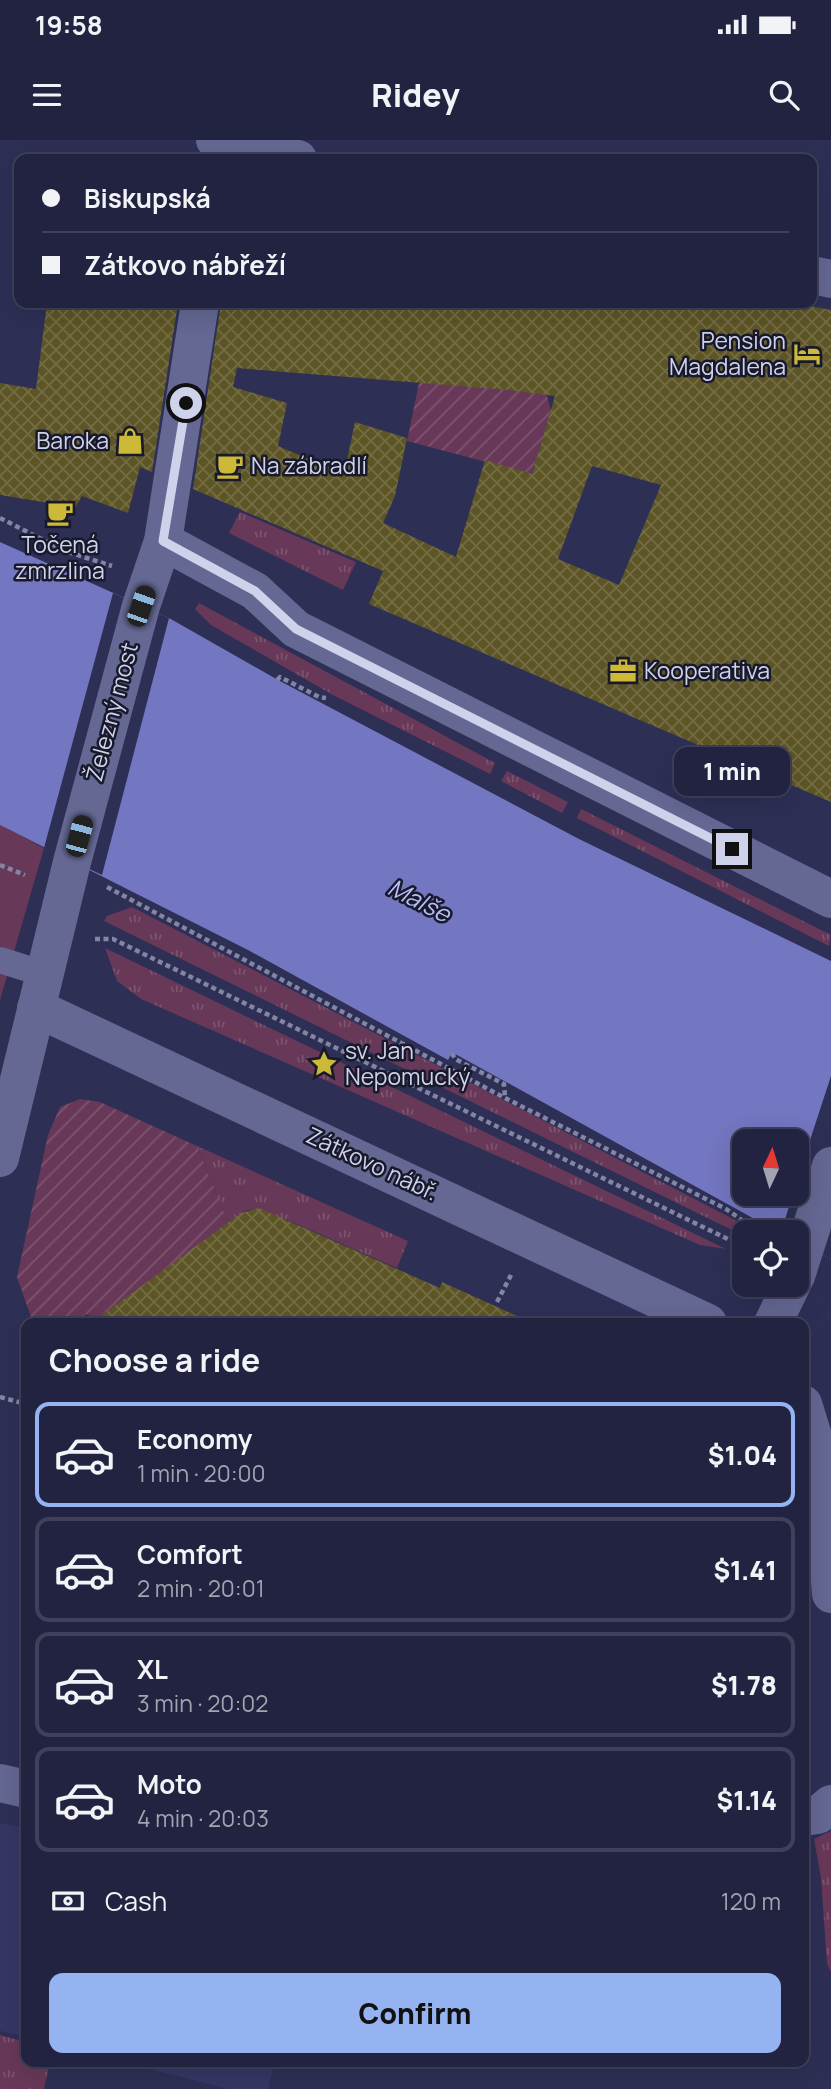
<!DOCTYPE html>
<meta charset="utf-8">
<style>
:root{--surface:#222340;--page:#2a2b47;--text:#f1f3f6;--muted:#a2a4b1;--line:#3f4059;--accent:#95b2f1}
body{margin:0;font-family:Manrope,sans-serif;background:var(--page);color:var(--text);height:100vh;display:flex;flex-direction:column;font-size:26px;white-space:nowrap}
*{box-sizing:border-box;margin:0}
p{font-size:23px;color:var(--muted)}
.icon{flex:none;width:38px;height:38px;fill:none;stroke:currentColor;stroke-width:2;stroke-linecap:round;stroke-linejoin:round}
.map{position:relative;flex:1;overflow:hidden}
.details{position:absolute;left:21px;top:1178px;width:788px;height:749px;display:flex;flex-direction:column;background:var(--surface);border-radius:14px;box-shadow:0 7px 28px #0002,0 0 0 2px var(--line)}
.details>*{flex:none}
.hud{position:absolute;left:14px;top:14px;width:803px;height:154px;border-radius:14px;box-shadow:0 7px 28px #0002,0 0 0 2px var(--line);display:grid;align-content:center;height:154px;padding:0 28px;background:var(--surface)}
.needle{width:46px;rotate:4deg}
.tools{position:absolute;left:732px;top:989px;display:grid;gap:14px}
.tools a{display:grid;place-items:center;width:77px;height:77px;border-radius:14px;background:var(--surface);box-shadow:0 7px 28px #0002,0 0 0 2px var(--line);font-size:35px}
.end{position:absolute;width:32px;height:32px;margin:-16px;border:9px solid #cfd2eb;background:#111;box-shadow:0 0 0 4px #111}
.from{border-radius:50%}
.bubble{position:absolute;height:49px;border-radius:14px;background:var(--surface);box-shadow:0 7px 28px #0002,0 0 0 2px var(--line);font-size:23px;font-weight:800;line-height:49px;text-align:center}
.car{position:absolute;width:21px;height:42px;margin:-21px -10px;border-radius:9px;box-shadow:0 0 5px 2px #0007;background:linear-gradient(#222 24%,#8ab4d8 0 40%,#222 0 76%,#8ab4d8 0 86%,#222 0)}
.hud b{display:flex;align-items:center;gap:24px;height:66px;font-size:26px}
.hud b+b{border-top:2px solid var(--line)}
.hud i{width:18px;height:18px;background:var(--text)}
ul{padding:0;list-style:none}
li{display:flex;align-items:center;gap:21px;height:105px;margin:0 14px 10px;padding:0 14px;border:4px solid var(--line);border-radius:14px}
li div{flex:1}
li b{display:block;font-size:26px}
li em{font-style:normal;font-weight:800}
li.current{border-color:var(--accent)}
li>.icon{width:63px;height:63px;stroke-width:1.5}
h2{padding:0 28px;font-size:32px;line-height:84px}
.pay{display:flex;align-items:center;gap:18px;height:77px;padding:0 28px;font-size:26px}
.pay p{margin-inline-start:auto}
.cta{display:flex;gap:14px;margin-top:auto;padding:14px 28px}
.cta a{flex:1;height:80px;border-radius:14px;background:var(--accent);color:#111;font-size:28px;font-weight:800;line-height:80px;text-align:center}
.status{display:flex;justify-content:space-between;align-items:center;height:49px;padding:0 35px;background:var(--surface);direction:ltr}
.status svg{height:19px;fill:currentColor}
header{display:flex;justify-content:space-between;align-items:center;height:91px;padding:0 28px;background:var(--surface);font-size:32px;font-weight:800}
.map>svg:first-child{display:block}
.built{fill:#353664}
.grass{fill:url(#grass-tufts)}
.park{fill:#683858}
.garden{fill:url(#garden-furrows)}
.water{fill:#7376c0;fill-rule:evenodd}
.pier{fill:#2d2f55}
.building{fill:url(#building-cross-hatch);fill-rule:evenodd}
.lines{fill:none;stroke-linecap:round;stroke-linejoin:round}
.path{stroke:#8385a4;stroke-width:4.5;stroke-dasharray:5 3.5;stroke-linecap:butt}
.lane{stroke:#646893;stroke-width:26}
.street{stroke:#646893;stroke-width:38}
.route{stroke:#cfd2eb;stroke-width:9}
.labels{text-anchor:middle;stroke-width:5;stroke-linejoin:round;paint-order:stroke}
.poi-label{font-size:23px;fill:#cfd2eb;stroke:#18192b;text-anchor:start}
.street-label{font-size:23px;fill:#cfd2eb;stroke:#18192b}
.water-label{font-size:24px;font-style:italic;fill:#b7bdf9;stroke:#18192b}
</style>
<div class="status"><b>19:58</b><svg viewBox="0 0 49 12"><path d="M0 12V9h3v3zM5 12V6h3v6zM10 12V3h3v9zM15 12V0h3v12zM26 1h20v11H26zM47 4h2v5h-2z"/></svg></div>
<header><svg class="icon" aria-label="menu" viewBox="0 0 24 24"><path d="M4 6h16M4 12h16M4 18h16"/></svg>Ridey<svg class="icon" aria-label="search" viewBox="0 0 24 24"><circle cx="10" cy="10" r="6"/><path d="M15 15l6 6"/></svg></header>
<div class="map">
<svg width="831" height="1949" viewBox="0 0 831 1949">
<defs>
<pattern id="grass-tufts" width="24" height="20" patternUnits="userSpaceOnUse" patternTransform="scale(1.75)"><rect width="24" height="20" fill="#683858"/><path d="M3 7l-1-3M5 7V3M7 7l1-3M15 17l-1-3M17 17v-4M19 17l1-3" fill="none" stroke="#7d5470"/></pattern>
<pattern id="garden-furrows" width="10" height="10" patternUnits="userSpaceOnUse" patternTransform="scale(1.75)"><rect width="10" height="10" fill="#683858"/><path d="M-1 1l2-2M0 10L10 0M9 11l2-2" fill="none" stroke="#7d5470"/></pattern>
<pattern id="building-cross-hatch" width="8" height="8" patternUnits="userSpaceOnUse" patternTransform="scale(1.75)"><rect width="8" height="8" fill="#5d5525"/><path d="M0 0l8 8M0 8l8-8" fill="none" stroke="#736d45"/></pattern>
</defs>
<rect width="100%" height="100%" fill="#2d2f55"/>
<!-- built -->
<g class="built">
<polygon points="0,1683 26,1688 26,1897 0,1891"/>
<polygon points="121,1922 275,1922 268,1949 228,1949"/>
</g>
<!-- grass -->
<g class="grass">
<polygon points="240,372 356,422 343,450 229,393"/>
<polygon points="199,463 495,623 490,634 333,555 211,485 195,469"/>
<polygon points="507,631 568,662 562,673 501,641"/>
<polygon points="581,669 831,795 829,806 577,678"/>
<polygon points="132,767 737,1081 745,1087 744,1096 104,781 107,776"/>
<polygon points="105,808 726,1109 700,1105 141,859 117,841"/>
<path d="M 197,1006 L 408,1101 L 397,1128 L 285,1079 L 281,1082 C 270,1069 259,1067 244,1071 L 230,1087 Z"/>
<polygon points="807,1519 811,1572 803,1613 803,1521"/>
<polygon points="831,1691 831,1832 827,1823 821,1738 814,1699"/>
<polygon points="0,1895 26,1902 26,1922 50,1922 44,1949 0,1949"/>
</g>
<!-- park -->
<polygon class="park" points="0,685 44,708 0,860"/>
<!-- garden -->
<g class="garden">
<polygon points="433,175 546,253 551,270 532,334 407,301"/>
<polygon points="80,959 100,962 197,1006 230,1087 97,1178 85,1174 82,1183 33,1183 17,1137 48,995 60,967"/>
</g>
<!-- water -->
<path class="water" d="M 0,402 L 169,478 L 278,540 L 579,699 L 831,821 L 831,1119 L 806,1107 L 796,1092 L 778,1092 L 457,915 L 452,913 L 448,920 L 248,810 L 0,685 ZM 744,1001 L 796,1001 L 796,1054 L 744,1054 Z"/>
<!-- pier -->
<g class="pier">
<polygon points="113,453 169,478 102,735 44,708"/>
<polygon points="831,936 831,1119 806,1107 796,1092 781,1092 793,1054 796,1054 796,1043"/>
</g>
<!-- building -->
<g class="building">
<polygon points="47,163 178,163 152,332 140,327 128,373 82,356 72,373 55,364 0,355 0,243 36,249"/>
<path d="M 221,163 L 794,163 L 831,170 L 831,662 L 369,464 L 383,431 L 193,349 ZM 237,228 L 509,250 L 555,256 L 532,334 L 485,320 L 456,417 L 383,383 L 395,356 L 407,298 L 355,282 L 344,334 L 278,306 L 287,263 L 233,247 ZM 592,326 L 661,345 L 619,445 L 558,419 Z"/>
<polygon points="259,1068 440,1148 442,1142 533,1183 91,1183 241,1073"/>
</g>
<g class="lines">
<!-- path -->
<g class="path">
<polyline points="0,378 65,411 112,426"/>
<polyline points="277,540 280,537 319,557 326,558"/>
<polyline points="0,725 25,735"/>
<polyline points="107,747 505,958 726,1069 759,1092"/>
<polyline points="95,799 113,799 744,1107"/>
<polyline points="452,913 455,919 504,944 505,957"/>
<polyline points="497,1162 511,1135"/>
<polyline points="0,1257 26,1264"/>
</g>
<!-- lane -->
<polyline class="lane" points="0,820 44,834"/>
<!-- street -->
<g class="street">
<polyline points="215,0 298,19"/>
<polyline points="812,135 831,139"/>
<polyline points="163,401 255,451 296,489 831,759"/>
<polyline points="36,868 708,1183"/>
<polyline points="0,1018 72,722 141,466 163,401 200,163"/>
<polyline points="796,1136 831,1026"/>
<polyline points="773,1183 792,1144"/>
<polyline points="803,1264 821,1322 831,1454"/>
<polyline points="0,1643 26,1649"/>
<polyline points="803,1677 818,1675 831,1664"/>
</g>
</g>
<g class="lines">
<!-- route -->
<polyline class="route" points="186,263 163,401 255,451 296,489 732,709"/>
</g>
<!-- icons -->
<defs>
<symbol id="hotel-bare" viewBox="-9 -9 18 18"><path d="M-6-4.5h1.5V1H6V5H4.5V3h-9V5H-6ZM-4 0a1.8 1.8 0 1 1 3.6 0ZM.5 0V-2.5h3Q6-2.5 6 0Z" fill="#ccb938" stroke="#18192b" stroke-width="2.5" paint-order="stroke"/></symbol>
<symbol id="shop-bare" viewBox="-9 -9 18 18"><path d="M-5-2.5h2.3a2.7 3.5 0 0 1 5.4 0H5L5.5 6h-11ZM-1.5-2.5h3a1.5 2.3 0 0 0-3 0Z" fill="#ccb938" stroke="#18192b" stroke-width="2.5" paint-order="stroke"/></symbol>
<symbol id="cafe-bare" viewBox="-9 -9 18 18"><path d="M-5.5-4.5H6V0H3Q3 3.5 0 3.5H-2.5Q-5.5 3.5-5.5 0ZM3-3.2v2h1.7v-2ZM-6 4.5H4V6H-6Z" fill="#ccb938" stroke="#18192b" stroke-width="2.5" paint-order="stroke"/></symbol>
<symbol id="office-bare" viewBox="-9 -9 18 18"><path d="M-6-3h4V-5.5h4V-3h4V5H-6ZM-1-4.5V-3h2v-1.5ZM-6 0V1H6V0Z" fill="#ccb938" stroke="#18192b" stroke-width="2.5" paint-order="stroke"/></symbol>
<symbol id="sight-bare" viewBox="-9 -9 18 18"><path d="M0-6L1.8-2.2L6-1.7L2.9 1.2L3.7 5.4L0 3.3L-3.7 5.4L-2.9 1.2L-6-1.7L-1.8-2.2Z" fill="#ccb938" stroke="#18192b" stroke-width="2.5" paint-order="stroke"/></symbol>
</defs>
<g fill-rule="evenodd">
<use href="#hotel-bare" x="788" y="195" width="38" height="38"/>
<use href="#shop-bare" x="111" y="282" width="38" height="38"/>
<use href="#cafe-bare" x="211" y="307" width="38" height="38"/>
<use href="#cafe-bare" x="41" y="354" width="38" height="38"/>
<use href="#office-bare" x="604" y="512" width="38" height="38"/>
<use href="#sight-bare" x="305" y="905" width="38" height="38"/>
</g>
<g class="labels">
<!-- poi labels -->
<g class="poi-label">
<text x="786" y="209" text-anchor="end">Pension<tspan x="786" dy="26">Magdalena</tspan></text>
<text x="109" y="309" text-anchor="end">Baroka</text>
<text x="251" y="334">Na zábradlí</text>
<text x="60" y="413" text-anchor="middle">Točená<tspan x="60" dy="26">zmrzlina</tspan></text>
<text x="644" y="539">Kooperativa</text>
<text x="345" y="919">sv. Jan<tspan x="345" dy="26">Nepomucký</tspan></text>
</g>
<!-- street labels -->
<g class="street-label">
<text transform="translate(112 572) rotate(-75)" y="8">Železný most</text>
<text transform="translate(372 1024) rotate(25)" y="8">Zátkovo nábř.</text>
</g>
<!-- water labels -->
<g class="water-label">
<text transform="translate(419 761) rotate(27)" y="8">Malše</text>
</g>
</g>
</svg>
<div class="tools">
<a><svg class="needle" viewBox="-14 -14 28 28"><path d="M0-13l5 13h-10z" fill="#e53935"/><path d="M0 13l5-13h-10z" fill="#a2a4b1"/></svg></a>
<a><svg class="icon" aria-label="locate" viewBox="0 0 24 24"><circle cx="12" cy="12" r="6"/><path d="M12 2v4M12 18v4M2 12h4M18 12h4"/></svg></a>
</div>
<i class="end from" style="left:186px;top:263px"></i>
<i class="end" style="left:732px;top:709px"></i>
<div class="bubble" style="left:674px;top:607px;width:116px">1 min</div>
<i class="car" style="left:141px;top:466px;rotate:19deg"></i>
<i class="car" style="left:79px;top:696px;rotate:15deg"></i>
<div class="hud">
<b><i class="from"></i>Biskupská</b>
<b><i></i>Zátkovo nábřeží</b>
</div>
<section class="details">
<h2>Choose a ride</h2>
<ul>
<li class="current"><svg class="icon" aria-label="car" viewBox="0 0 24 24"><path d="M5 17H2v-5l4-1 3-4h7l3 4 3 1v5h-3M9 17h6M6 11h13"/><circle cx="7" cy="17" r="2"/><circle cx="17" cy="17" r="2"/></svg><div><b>Economy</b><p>1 min · 20:00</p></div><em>$1.04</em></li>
<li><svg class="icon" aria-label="car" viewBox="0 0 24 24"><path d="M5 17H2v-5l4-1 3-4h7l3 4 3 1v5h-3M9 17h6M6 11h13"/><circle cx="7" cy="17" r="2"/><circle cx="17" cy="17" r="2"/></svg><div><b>Comfort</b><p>2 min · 20:01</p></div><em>$1.41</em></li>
<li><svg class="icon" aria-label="car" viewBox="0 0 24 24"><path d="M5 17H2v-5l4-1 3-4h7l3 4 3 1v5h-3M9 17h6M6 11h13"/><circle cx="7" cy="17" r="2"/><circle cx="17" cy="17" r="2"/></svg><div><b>XL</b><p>3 min · 20:02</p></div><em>$1.78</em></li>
<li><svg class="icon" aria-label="car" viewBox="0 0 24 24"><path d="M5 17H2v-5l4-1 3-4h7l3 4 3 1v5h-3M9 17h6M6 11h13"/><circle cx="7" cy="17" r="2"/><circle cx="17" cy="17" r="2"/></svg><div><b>Moto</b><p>4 min · 20:03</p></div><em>$1.14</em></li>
</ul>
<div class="pay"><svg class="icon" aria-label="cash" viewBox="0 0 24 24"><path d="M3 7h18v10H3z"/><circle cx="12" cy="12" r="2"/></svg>Cash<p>120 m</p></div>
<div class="cta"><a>Confirm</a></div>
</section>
</div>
